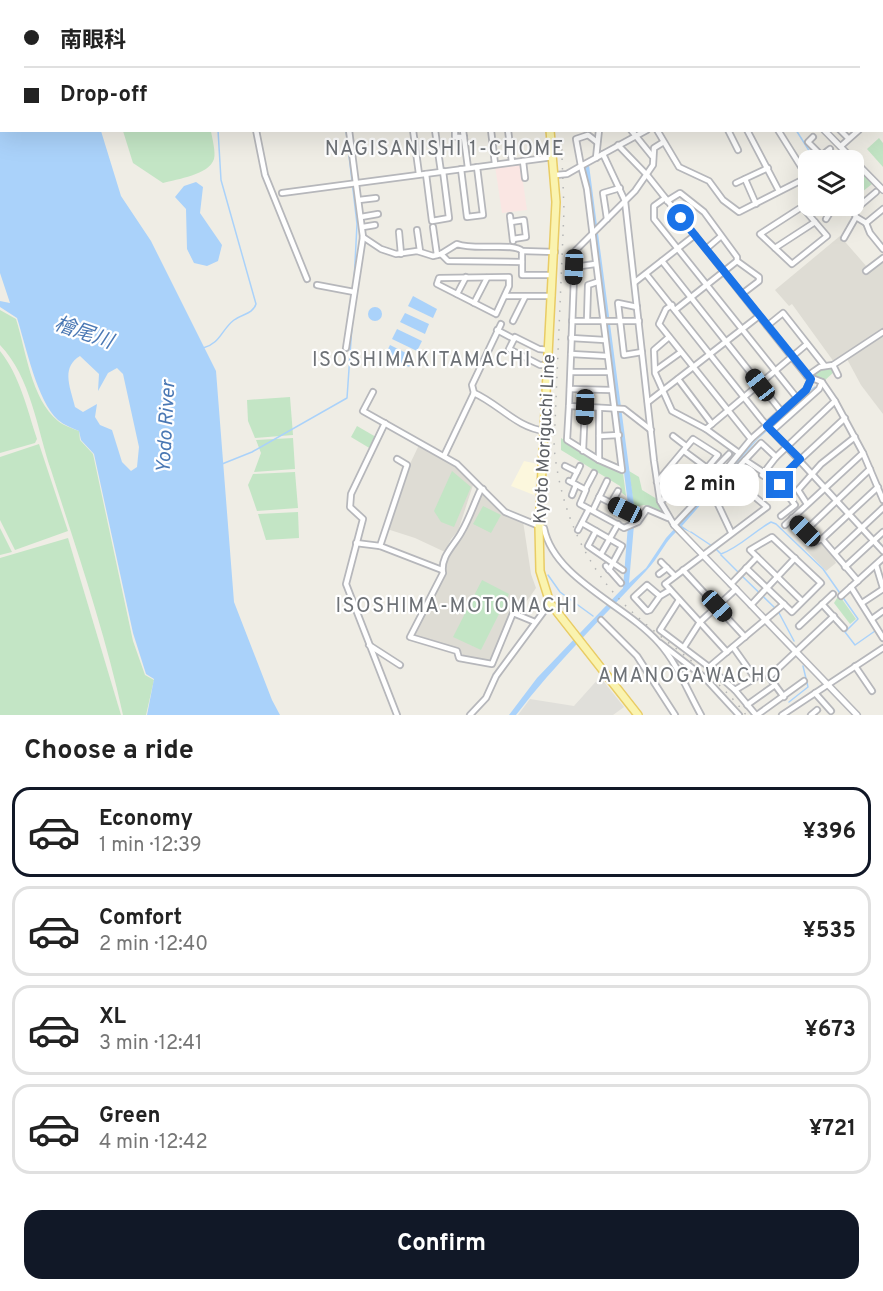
<!DOCTYPE html>
<meta charset="utf-8">
<style>
:root{--surface:#fff;--page:#f6f6f6;--text:#222;--muted:#767676;--line:#e0e0e0;--accent:#111827}
body{margin:0;font-family:Overpass,"Noto Sans JP",sans-serif;background:var(--page);color:var(--text);height:100vh;display:flex;flex-direction:column;font-size:22px;white-space:nowrap}
*{box-sizing:border-box;margin:0}
p{font-size:20px;color:var(--muted)}
.icon{flex:none;width:33px;height:33px;fill:none;stroke:currentColor;stroke-width:2;stroke-linecap:round;stroke-linejoin:round}
.map{position:relative;height:715px;overflow:hidden}
.sheet{display:flex;flex-direction:column;background:var(--surface);flex:1}
.sheet>*{flex:none}
.guide{position:absolute;left:0px;top:0px;width:884px;height:132px;box-shadow:0 6px 24px #0002;display:grid;align-content:center;height:132px;padding:0 24px;background:var(--surface)}
.buttons{position:absolute;left:798px;top:150px;display:grid;gap:12px}
.buttons a{display:grid;place-items:center;width:66px;height:66px;border-radius:12px;background:var(--surface);box-shadow:0 6px 24px #0002;font-size:30px}
.end{position:absolute;width:27px;height:27px;margin:-14px;border:8px solid #1a73e8;background:#fff;box-shadow:0 0 0 3px #fff}
.from{border-radius:50%}
.bubble{position:absolute;height:42px;border-radius:18px;background:var(--surface);box-shadow:0 6px 24px #0002;font-size:20px;font-weight:700;line-height:42px;text-align:center}
.car{position:absolute;width:18px;height:36px;margin:-18px -9px;border-radius:8px;box-shadow:0 0 4px 2px #0007;background:linear-gradient(#222 24%,#8ab4d8 0 40%,#222 0 76%,#8ab4d8 0 86%,#222 0)}
.guide b{display:flex;align-items:center;gap:21px;height:57px;font-size:22px}
.guide b+b{border-top:2px solid var(--line)}
.guide i{width:15px;height:15px;background:var(--text)}
ul{padding:0;list-style:none}
li{display:flex;align-items:center;gap:18px;height:90px;margin:0 12px 9px;padding:0 12px;border:3px solid var(--line);border-radius:18px}
li div{flex:1}
li b{display:block;font-size:22px}
li em{font-style:normal;font-weight:700}
li.current{border-color:var(--accent)}
li>.icon{width:54px;height:54px;stroke-width:1.5}
h2{padding:0 24px;font-size:27px;line-height:72px}
.primary-button{display:flex;gap:12px;margin-top:auto;padding:12px 24px}
.primary-button a{flex:1;height:69px;border-radius:18px;background:var(--accent);color:#fff;font-size:24px;font-weight:700;line-height:69px;text-align:center}
.map>svg:first-child{display:block}
.commercial{fill:#fcf7dd}
.industrial{fill:#e0dfda}
.education{fill:#dedcd4}
.medical{fill:#fae6e3}
.green{fill:#c3e5c5}
.water{fill:#aad2fa;fill-rule:evenodd}
.lines{fill:none;stroke-linecap:round;stroke-linejoin:round}
.stream{stroke:#aad2fa;stroke-width:1.5}
.minor-casing{stroke:#b6b7bb;stroke-width:8}
.tertiary-casing{stroke:#b6b7bb;stroke-width:8}
.primary-casing{stroke:#e9cc64;stroke-width:10}
.minor{stroke:#fff;stroke-width:4.5}
.tertiary{stroke:#fff;stroke-width:5}
.primary{stroke:#faf3af;stroke-width:7}
.rail{stroke:#b5b6b6;stroke-width:1.5;stroke-dasharray:1.5 8;stroke-linecap:butt}
.route{stroke:#1a73e8;stroke-width:8}
.labels{text-anchor:middle;stroke-width:4.5;stroke-linejoin:round;paint-order:stroke}
.street-label{font-size:18px;fill:#5d6065;stroke:#fff}
.neighbourhood-label{font-size:20px;letter-spacing:1.5px;fill:#6e7277;stroke:#fff}
.water-label{font-size:20px;font-style:italic;fill:#4a78b4;stroke:#fff}
</style>
<div class="map">
<svg width="883" height="715" viewBox="0 0 883 715">
<rect width="100%" height="100%" fill="#efede5"/>
<!-- commercial -->
<polygon class="commercial" points="524,461 538,464 534,495 511,486"/>
<!-- industrial -->
<polygon class="industrial" points="600,677 624,707 613,715 518,715 530,699 574,706"/>
<!-- education -->
<g class="education">
<polygon points="840,236 867,267 864,269 867,273 883,261 883,329 834,362 792,304 789,306 775,290"/>
<polygon points="883,335 883,414 861,385 847,359"/>
<polygon points="419,445 452,464 473,485 458,531 451,539 445,552 415,538 387,529 398,489"/>
<polygon points="481,493 502,514 523,521 531,574 536,588 520,611 512,608 490,661 463,655 459,649 413,635 445,571 443,567 463,534"/>
<polygon points="821,541 829,548 836,563 826,571 805,549 812,542"/>
</g>
<!-- medical -->
<polygon class="medical" points="520,162 527,210 502,213 495,166"/>
<!-- green -->
<g class="green">
<polygon points="83,0 189,0 189,1 83,2"/>
<path d="M 123,131 L 211,131 C 212,138 216,152 214,159 C 209,175 177,179 163,183 L 133,163 Z"/>
<polygon points="879,138 883,143 883,167 867,149"/>
<polygon points="860,170 872,184 862,192 854,181"/>
<path d="M 0,310 L 16,319 C 26,350 31,399 58,421 C 64,426 72,428 79,431 L 80,440 L 93,454 L 133,641 L 145,675 L 154,680 L 146,715 L 123,715 C 105,632 77,551 51,470 C 37,429 31,377 0,345 Z"/>
<path d="M 0,351 C 20,376 27,409 37,439 L 35,443 L 0,453 Z"/>
<polygon points="820,368 831,368 834,372 824,381 811,376"/>
<polygon points="290,397 293,435 255,438 248,421 247,400"/>
<polygon points="357,426 376,437 371,449 351,437"/>
<polygon points="293,438 295,469 254,472 261,453 256,440"/>
<polygon points="561,438 599,462 623,473 626,496 622,493 620,486 561,450"/>
<polygon points="39,444 68,531 15,550 0,520 0,457"/>
<polygon points="452,471 471,487 454,527 441,522 434,511"/>
<polygon points="629,471 639,477 642,490 657,499 662,514 644,505 634,507"/>
<polygon points="295,472 298,508 257,511 248,485 253,474"/>
<polygon points="483,506 501,515 491,533 473,524"/>
<polygon points="298,512 299,538 266,540 258,514"/>
<polygon points="0,528 12,552 0,555"/>
<polygon points="68,538 121,715 0,715 0,558"/>
<polygon points="482,580 509,594 481,650 453,637"/>
<polygon points="839,595 856,619 850,624 834,603"/>
</g>
<!-- water -->
<g class="water">
<path d="M 0,0 L 58,1 L 2,2 L 2,130 L 101,131 L 121,196 L 151,241 L 216,371 L 234,602 L 272,700 L 280,715 L 147,715 L 154,679 L 146,674 L 133,633 L 94,454 L 81,440 L 79,431 C 72,428 64,425 58,420 C 37,401 26,346 17,318 L 0,307 L 0,301 L 10,303 L 0,273 ZM 80,356 L 99,374 L 98,391 L 108,373 L 117,368 L 123,374 L 139,447 L 137,467 L 131,471 L 122,462 L 112,430 L 100,425 L 95,417 L 97,404 L 83,412 L 75,407 C 71,389 60,368 80,356 Z"/>
<path d="M 589,165 L 635,513 L 629,583 L 646,568 L 666,538 L 752,444 L 806,392 L 810,393 L 758,439 L 682,526 L 692,533 L 681,528 C 665,539 660,557 646,571 C 602,618 555,664 516,715 L 509,715 L 537,678 L 623,588 L 629,512 L 588,184 L 584,168 Z"/>
<polygon points="196,182 203,187 200,213 222,245 218,261 207,266 194,263 187,249 186,209 175,197 184,186"/>
<polygon points="413,296 437,309 433,318 408,306"/>
<circle cx="375" cy="314" r="7"/>
<polygon points="405,313 429,324 425,334 400,322"/>
<polygon points="397,329 422,341 417,351 392,339"/>
<polygon points="390,345 414,357 409,367 385,355"/>
</g>
<g class="lines">
<!-- stream -->
<g class="stream">
<polyline points="196,0 196,2"/>
<polyline points="329,0 329,2"/>
<polyline points="346,130 357,224 354,282"/>
<polyline points="796,130 815,160"/>
<path d="M 203,348 C 221,343 221,330 234,320 C 242,314 253,314 256,304 L 221,180 L 218,130"/>
<polyline points="808,392 815,387"/>
<polyline points="222,464 252,452 347,398 352,326"/>
<polyline points="691,532 712,546"/>
<path d="M 716,549 L 721,554 C 740,547 753,532 771,522 L 776,524 L 823,569 L 858,619 L 845,632 L 855,645 L 875,631"/>
<polyline points="721,555 738,572"/>
<polyline points="548,575 560,592 593,616"/>
<polyline points="742,576 775,608"/>
<polyline points="778,611 794,641"/>
<polyline points="789,702 808,687 803,666"/>
</g>
<defs>
<g id="minor">
<polyline points="233,0 234,2"/>
<polyline points="333,0 333,2"/>
<polyline points="419,0 420,2"/>
<polyline points="436,0 436,2"/>
<polyline points="452,0 453,2"/>
<polyline points="539,0 540,2"/>
<polyline points="563,0 563,2"/>
<polyline points="597,0 598,2"/>
<polyline points="750,0 751,2"/>
<polyline points="795,0 796,2"/>
<polyline points="825,0 827,2"/>
<polyline points="864,0 865,2"/>
<polyline points="545,2 549,0"/>
<polyline points="612,2 613,0"/>
<polyline points="802,2 803,0"/>
<polyline points="882,11 883,10"/>
<polyline points="882,84 883,85"/>
<polyline points="882,113 883,112"/>
<polyline points="256,130 265,175 307,279"/>
<polyline points="413,130 419,174"/>
<polyline points="435,130 441,172"/>
<polyline points="455,130 455,137 464,137"/>
<polyline points="463,130 468,168"/>
<polyline points="491,130 495,164"/>
<polyline points="508,130 512,162"/>
<polyline points="631,130 652,156"/>
<polyline points="657,130 679,167 709,181 723,200 739,212 808,177"/>
<polyline points="728,130 738,150"/>
<polyline points="747,130 779,191"/>
<polyline points="778,130 808,178"/>
<polyline points="840,130 848,138"/>
<polyline points="813,137 808,142 826,160"/>
<polyline points="597,142 588,135 576,139 581,166 647,130"/>
<polyline points="618,145 647,175 807,376 822,382 835,401 863,453 883,500"/>
<polyline points="841,146 859,130"/>
<polyline points="603,154 625,201 654,461 660,501 674,525 724,472 751,439"/>
<polyline points="821,156 830,149"/>
<polyline points="596,158 599,130"/>
<polyline points="523,161 525,178"/>
<polyline points="461,169 467,217 483,215 477,167"/>
<polyline points="426,174 432,221 449,218 443,171"/>
<polyline points="556,175 567,174 581,166 587,189 622,470 599,460 567,440 569,406"/>
<polyline points="854,177 860,166"/>
<polyline points="745,179 756,204"/>
<polyline points="736,183 768,168"/>
<polyline points="876,192 856,209 854,212 856,217 866,223 883,209"/>
<polyline points="282,193 553,157"/>
<polyline points="665,198 654,206 654,219 797,398"/>
<polyline points="359,200 376,198"/>
<polyline points="667,201 680,193 704,212 737,257 737,261 759,277 759,281 742,294"/>
<polyline points="803,208 827,236 792,264 760,234 808,203"/>
<polyline points="510,216 513,241"/>
<polyline points="361,217 378,214"/>
<polyline points="607,219 603,193 620,188"/>
<polyline points="826,219 834,206"/>
<polyline points="511,222 524,220 526,237 513,239"/>
<polyline points="866,223 870,233 883,249"/>
<polyline points="363,227 375,225"/>
<polyline points="433,227 437,255"/>
<polyline points="417,230 420,251"/>
<polyline points="399,232 401,254"/>
<path d="M 363,237 L 381,249 L 396,254 L 417,251 L 433,256 L 441,254 L 457,244 C 475,251 514,242 522,251 L 522,275 L 552,275"/>
<polyline points="844,238 856,217"/>
<polyline points="775,248 815,222"/>
<polyline points="706,249 720,237"/>
<polyline points="522,251 555,252"/>
<polyline points="441,254 448,261 522,262"/>
<polyline points="662,261 781,411"/>
<polyline points="574,267 595,264"/>
<polyline points="866,271 883,258"/>
<polyline points="646,274 762,420 883,551"/>
<polygon points="509,277 509,286 496,314 437,284 439,278"/>
<polyline points="635,282 695,235"/>
<polyline points="317,285 354,292"/>
<polyline points="457,294 466,277"/>
<polyline points="505,296 552,296"/>
<polyline points="474,303 487,278"/>
<polyline points="672,305 666,309 659,324 751,439 806,390 811,379"/>
<polyline points="637,307 618,303 624,355 642,352"/>
<polyline points="675,310 737,261"/>
<polyline points="587,320 588,285 597,282"/>
<polyline points="513,321 525,297"/>
<polyline points="572,321 639,321"/>
<polyline points="767,326 783,313 824,365"/>
<polyline points="497,330 514,339"/>
<polyline points="669,337 654,350 655,373 672,411 706,429 807,344"/>
<polyline points="571,338 605,340"/>
<polyline points="346,348 363,237 349,130"/>
<polyline points="571,354 607,356"/>
<polyline points="548,365 540,365 509,349 515,337 539,349 549,350"/>
<polyline points="833,365 838,375"/>
<polyline points="656,370 681,352"/>
<polyline points="571,372 609,372"/>
<polyline points="807,376 820,367 833,365 883,332"/>
<polyline points="678,379 712,424"/>
<polyline points="570,389 611,390"/>
<path d="M 373,392 L 363,411 L 457,464 L 505,512 L 544,528 C 554,579 626,605 659,643 C 677,663 688,692 701,715"/>
<polyline points="648,402 759,316"/>
<polyline points="385,423 351,494 350,507 363,519 346,584 397,715"/>
<polyline points="706,429 739,453"/>
<polyline points="651,430 624,409 569,406 575,251 635,191 653,165 654,148 662,143"/>
<polyline points="772,431 819,389 822,382"/>
<polyline points="599,436 619,435"/>
<polyline points="673,436 686,446"/>
<polyline points="583,451 585,407"/>
<polyline points="444,456 474,393 472,385 501,324"/>
<polyline points="776,457 762,475 781,486 795,505 781,516"/>
<polyline points="599,460 599,408"/>
<polyline points="745,460 763,472"/>
<polyline points="565,466 577,472"/>
<polyline points="730,476 714,496 731,532"/>
<polyline points="569,481 586,490 580,504 624,528 638,522 647,509 668,518"/>
<polyline points="572,482 580,466"/>
<polyline points="657,482 693,439 718,455 707,468 684,451"/>
<polyline points="780,485 791,475 789,470 845,418"/>
<path d="M 483,489 L 480,491 C 474,504 469,519 462,531 C 455,545 440,556 443,573 L 410,637 L 457,651 L 459,658 L 492,664 L 513,613 L 535,622"/>
<polyline points="585,490 594,473"/>
<polyline points="572,495 576,485"/>
<polyline points="599,497 625,510"/>
<polyline points="660,501 670,496 683,501 729,454"/>
<polyline points="611,503 618,491"/>
<polyline points="807,504 798,490 821,464 855,437"/>
<polyline points="593,510 607,481"/>
<polyline points="792,518 815,542 822,539 858,581"/>
<polyline points="582,523 622,546 609,570"/>
<polyline points="785,525 863,453"/>
<polyline points="578,530 589,509"/>
<polyline points="596,531 588,546 623,570"/>
<polyline points="805,531 870,469"/>
<polyline points="822,539 878,487"/>
<polyline points="356,543 380,546 442,570"/>
<polyline points="380,546 407,465 397,459"/>
<polyline points="835,553 883,508"/>
<polyline points="601,554 618,524"/>
<polyline points="661,562 675,576"/>
<polyline points="876,565 883,588"/>
<polyline points="606,566 621,583"/>
<polyline points="845,567 883,532"/>
<polyline points="746,568 792,612 821,583 772,537 750,550 802,601"/>
<polyline points="683,570 745,637"/>
<polyline points="659,574 667,568"/>
<polyline points="731,584 757,557"/>
<polyline points="851,587 883,638"/>
<polyline points="660,596 647,585 634,597 647,611 650,610 660,596 670,590"/>
<polyline points="841,596 883,558"/>
<polyline points="679,600 660,630 709,667 784,604"/>
<polyline points="862,603 883,589"/>
<polyline points="822,604 844,628"/>
<polyline points="751,605 795,558"/>
<polyline points="872,619 883,611"/>
<polyline points="601,620 637,656 675,715"/>
<polyline points="799,626 833,594"/>
<polyline points="660,643 705,678 739,715"/>
<polyline points="369,645 400,665"/>
<polyline points="684,647 700,622 736,589"/>
<polyline points="727,652 665,584 767,507 730,476 761,443 776,457 835,401"/>
<polyline points="855,666 872,691"/>
<polyline points="709,667 735,690 755,678 733,647"/>
<polyline points="735,690 756,715"/>
<polyline points="815,693 831,711"/>
<polyline points="784,697 769,677 834,616"/>
<polyline points="747,705 775,685"/>
<polyline points="470,715 486,698 496,676 550,603"/>
<polyline points="757,715 804,681"/>
<polyline points="782,715 883,648"/>
<polyline points="811,715 817,710"/>
</g>
<g id="tertiary">
<polyline points="824,130 883,190"/>
<path d="M 474,393 C 499,404 517,428 545,431"/>
<polyline points="674,525 857,715"/>
</g>
<g id="primary">
<polyline points="514,0 514,2"/>
<polyline points="550,130 556,202 539,527 540,571 550,603 638,715"/>
</g>
</defs>
<!-- minor casing -->
<use href="#minor" class="minor-casing"/>
<!-- tertiary casing -->
<use href="#tertiary" class="tertiary-casing"/>
<!-- primary casing -->
<use href="#primary" class="primary-casing"/>
<!-- minor -->
<use href="#minor" class="minor"/>
<!-- tertiary -->
<use href="#tertiary" class="tertiary"/>
<!-- primary -->
<use href="#primary" class="primary"/>
<!-- rail -->
<g class="rail">
<polyline points="522,0 522,2"/>
<path d="M 561,130 L 564,210 L 554,447 C 560,507 583,564 627,607 C 666,645 713,671 746,715"/>
</g>
</g>
<g class="lines">
<!-- route -->
<polyline class="route" points="681,218 811,379 806,390 767,426 800,459 789,470 791,475 780,485"/>
</g>
<g class="labels">
<!-- street labels -->
<g class="street-label">
<text transform="translate(544 439) rotate(-87)" y="6">Kyoto Moriguchi Line</text>
</g>
<!-- neighbourhood labels -->
<g class="neighbourhood-label">
<text x="445" y="155">NAGISANISHI 1-CHOME</text>
<text x="422" y="366">ISOSHIMAKITAMACHI</text>
<text x="457" y="612">ISOSHIMA-MOTOMACHI</text>
<text x="690" y="682">AMANOGAWACHO</text>
</g>
<!-- water labels -->
<g class="water-label">
<text transform="translate(84 332) rotate(19)" y="7">檜尾川</text>
<text transform="translate(165 427) rotate(-87)" y="7">Yodo River</text>
</g>
</g>
</svg>
<div class="buttons">
<a><svg class="icon" aria-label="layers" viewBox="0 0 24 24"><path d="M12 4l9 5-9 5-9-5zM3 14l9 5 9-5"/></svg></a>
</div>
<i class="end from" style="left:681px;top:218px"></i>
<i class="end" style="left:780px;top:485px"></i>
<div class="bubble" style="left:660px;top:464px;width:99px">2 min</div>
<i class="car" style="left:574px;top:267px;rotate:182deg"></i>
<i class="car" style="left:760px;top:385px;rotate:322deg"></i>
<i class="car" style="left:585px;top:407px;rotate:182deg"></i>
<i class="car" style="left:625px;top:510px;rotate:296deg"></i>
<i class="car" style="left:805px;top:531px;rotate:315deg"></i>
<i class="car" style="left:717px;top:606px;rotate:137deg"></i>
<div class="guide">
<b><i class="from"></i>南眼科</b>
<b><i></i>Drop-off</b>
</div>
</div>
<section class="sheet">
<h2>Choose a ride</h2>
<ul>
<li class="current"><svg class="icon" aria-label="car" viewBox="0 0 24 24"><path d="M5 17H2v-5l4-1 3-4h7l3 4 3 1v5h-3M9 17h6M6 11h13"/><circle cx="7" cy="17" r="2"/><circle cx="17" cy="17" r="2"/></svg><div><b>Economy</b><p>1 min · 12:39</p></div><em>¥396</em></li>
<li><svg class="icon" aria-label="car" viewBox="0 0 24 24"><path d="M5 17H2v-5l4-1 3-4h7l3 4 3 1v5h-3M9 17h6M6 11h13"/><circle cx="7" cy="17" r="2"/><circle cx="17" cy="17" r="2"/></svg><div><b>Comfort</b><p>2 min · 12:40</p></div><em>¥535</em></li>
<li><svg class="icon" aria-label="car" viewBox="0 0 24 24"><path d="M5 17H2v-5l4-1 3-4h7l3 4 3 1v5h-3M9 17h6M6 11h13"/><circle cx="7" cy="17" r="2"/><circle cx="17" cy="17" r="2"/></svg><div><b>XL</b><p>3 min · 12:41</p></div><em>¥673</em></li>
<li><svg class="icon" aria-label="car" viewBox="0 0 24 24"><path d="M5 17H2v-5l4-1 3-4h7l3 4 3 1v5h-3M9 17h6M6 11h13"/><circle cx="7" cy="17" r="2"/><circle cx="17" cy="17" r="2"/></svg><div><b>Green</b><p>4 min · 12:42</p></div><em>¥721</em></li>
</ul>
<div class="primary-button"><a>Confirm</a></div>
</section>
